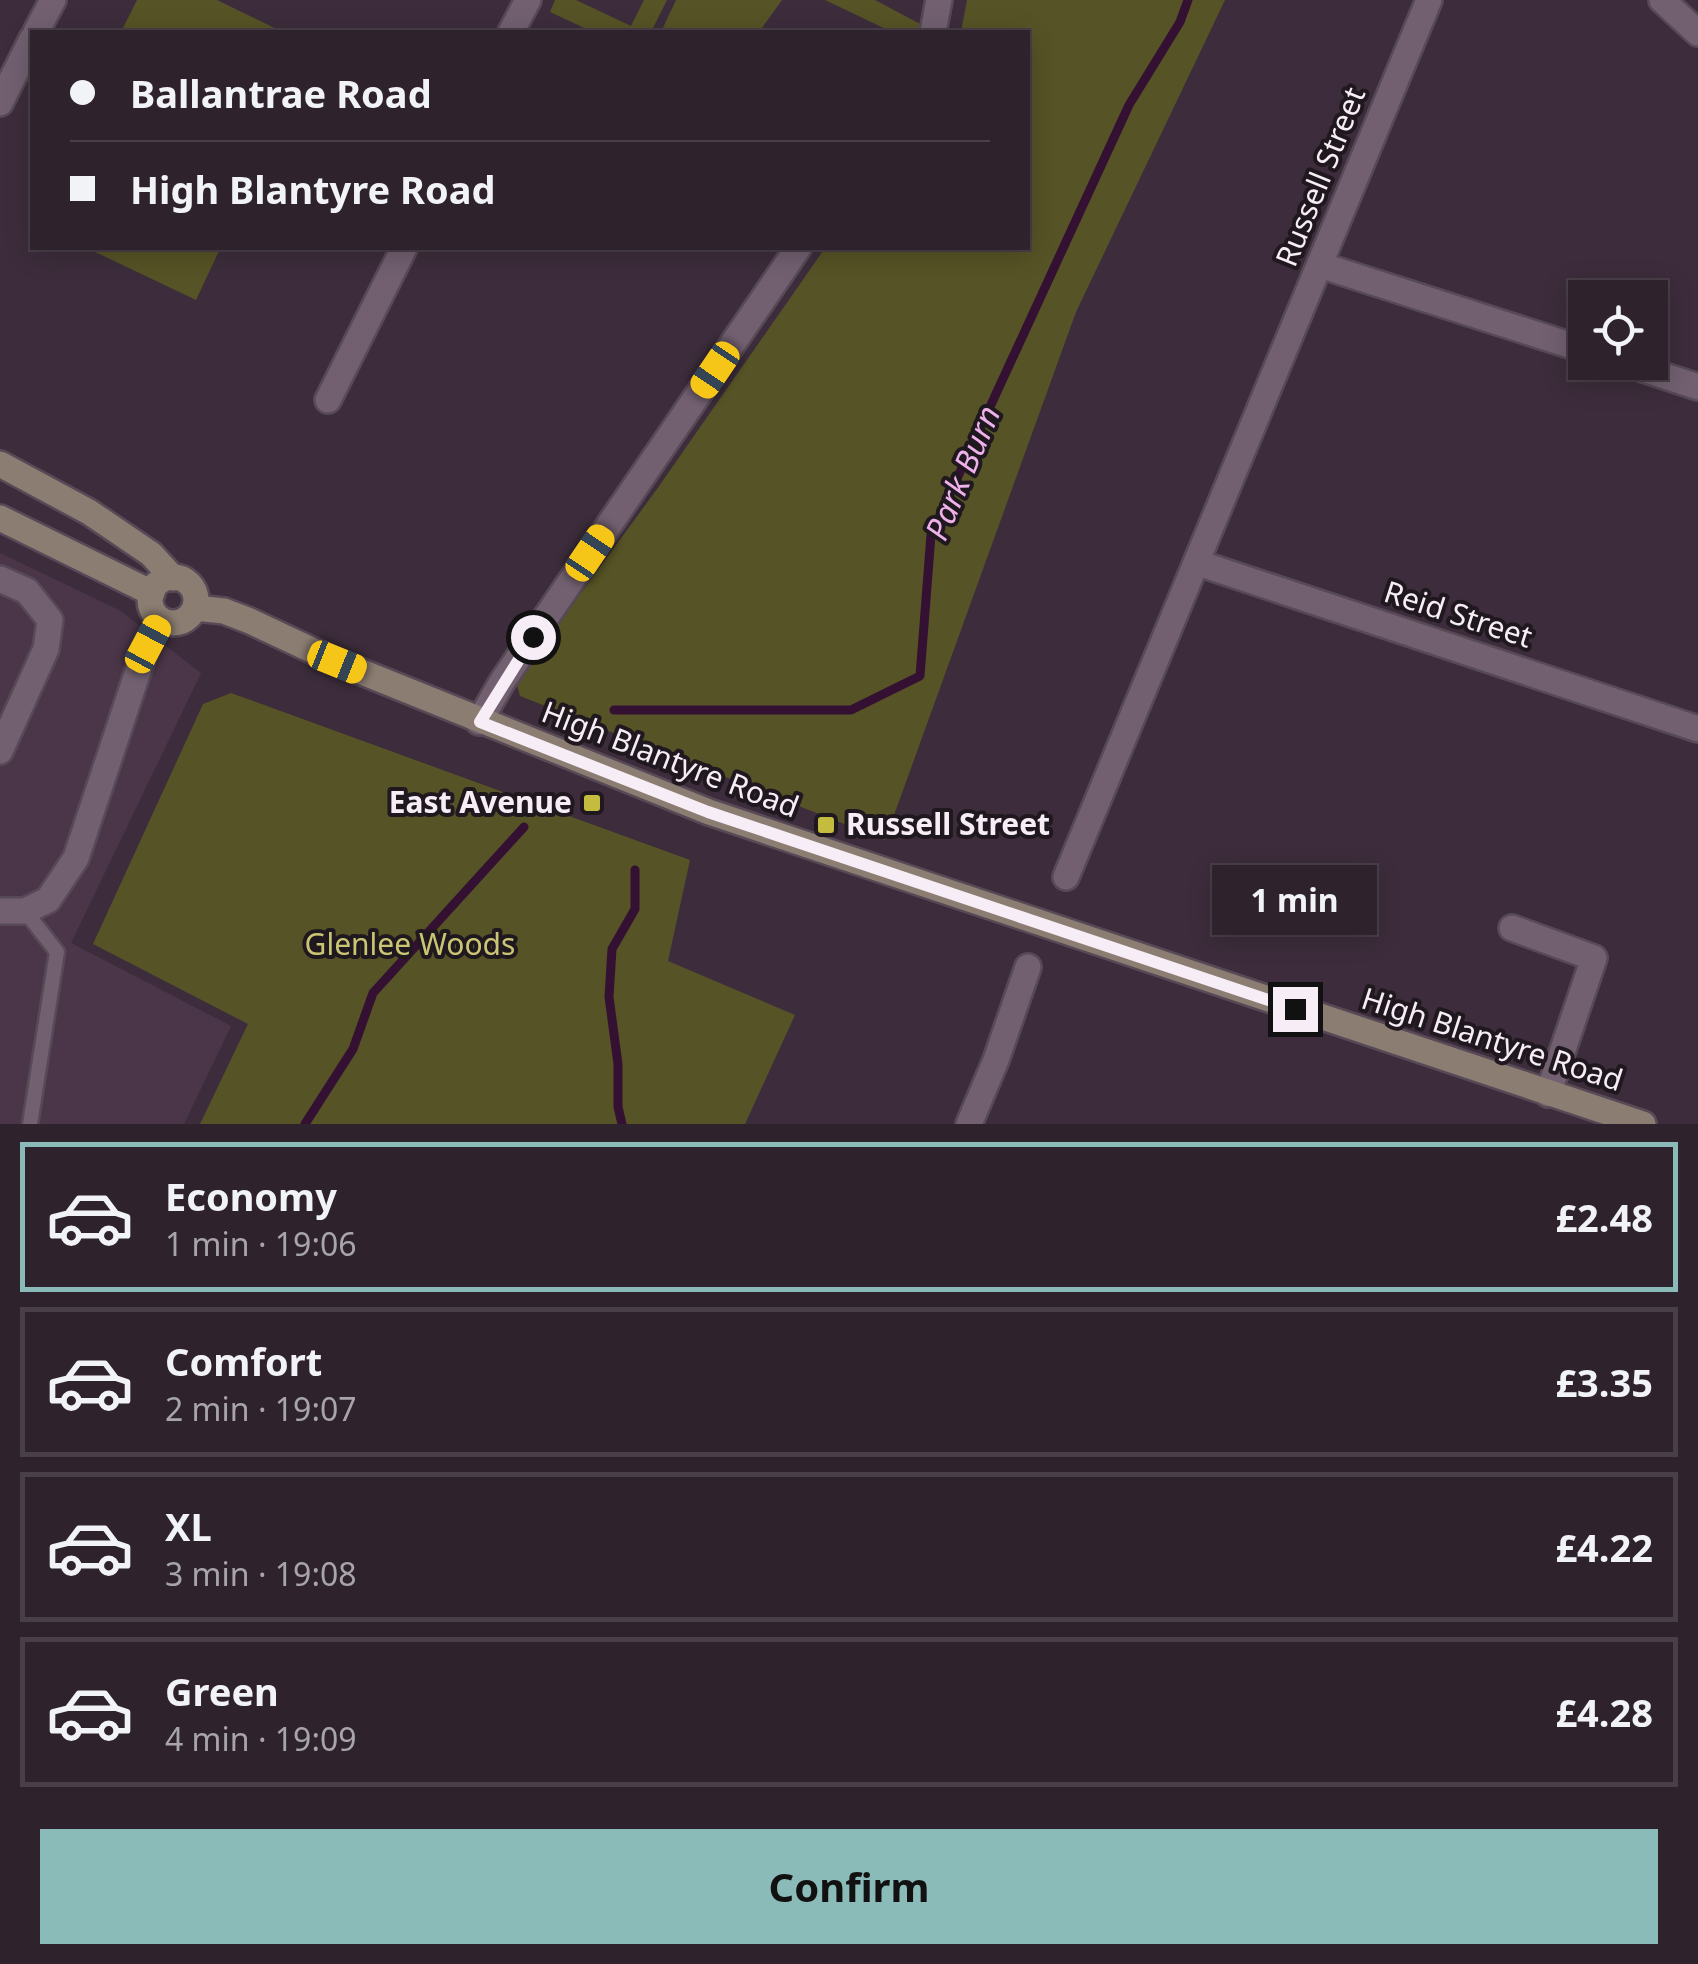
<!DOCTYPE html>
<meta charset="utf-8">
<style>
:root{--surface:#2e222d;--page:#3a2f39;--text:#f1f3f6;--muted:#a7a4aa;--line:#493f49;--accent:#8bbbb9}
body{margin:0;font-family:"Noto Sans",sans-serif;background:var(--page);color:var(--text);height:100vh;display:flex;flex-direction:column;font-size:38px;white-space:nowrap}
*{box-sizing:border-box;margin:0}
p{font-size:32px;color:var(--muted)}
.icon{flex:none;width:55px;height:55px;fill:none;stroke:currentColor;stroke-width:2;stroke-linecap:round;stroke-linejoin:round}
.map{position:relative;height:1124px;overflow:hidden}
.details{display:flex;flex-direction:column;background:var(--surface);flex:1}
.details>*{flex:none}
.banner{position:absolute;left:30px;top:30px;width:1000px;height:220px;border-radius:0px;box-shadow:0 5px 25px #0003,0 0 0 2px var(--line);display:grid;align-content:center;height:220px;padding:0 40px;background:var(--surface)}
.buttons{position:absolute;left:1568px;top:280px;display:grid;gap:20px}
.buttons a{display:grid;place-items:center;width:100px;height:100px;border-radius:0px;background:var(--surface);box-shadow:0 5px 25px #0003,0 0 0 2px var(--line);font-size:50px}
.end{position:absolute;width:45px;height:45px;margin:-22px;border:12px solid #f7edf6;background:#111;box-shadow:0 0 0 5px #111}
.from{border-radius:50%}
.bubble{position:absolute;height:70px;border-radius:0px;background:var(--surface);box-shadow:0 5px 25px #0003,0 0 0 2px var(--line);font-size:32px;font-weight:700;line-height:70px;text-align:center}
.car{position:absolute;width:30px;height:60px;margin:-30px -15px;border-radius:12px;box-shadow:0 0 8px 2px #0007;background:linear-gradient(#f5c518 24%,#345 0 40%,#f5c518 0 76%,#345 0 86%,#f5c518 0)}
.banner b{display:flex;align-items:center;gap:35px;height:95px;font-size:38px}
.banner b+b{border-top:2px solid var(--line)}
.banner i{width:25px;height:25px;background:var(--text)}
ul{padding:18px 0 0;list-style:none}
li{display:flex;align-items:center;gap:30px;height:150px;margin:0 20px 15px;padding:0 20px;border:5px solid var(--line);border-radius:0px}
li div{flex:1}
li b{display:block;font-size:38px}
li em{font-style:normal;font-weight:700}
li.active{border-color:var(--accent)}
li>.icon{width:90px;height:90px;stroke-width:1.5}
.button{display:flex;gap:20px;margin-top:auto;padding:20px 40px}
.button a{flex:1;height:115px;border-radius:0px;background:var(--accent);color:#111;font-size:40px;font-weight:700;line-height:115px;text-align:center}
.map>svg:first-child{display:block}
.built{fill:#4b3649}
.green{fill:#565326}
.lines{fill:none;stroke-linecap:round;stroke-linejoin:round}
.stream{stroke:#341132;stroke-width:9}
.lane-casing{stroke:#574956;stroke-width:19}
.street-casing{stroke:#574956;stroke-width:30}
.secondary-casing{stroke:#574956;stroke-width:30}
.lane{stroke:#726070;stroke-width:14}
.street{stroke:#726070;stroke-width:25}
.secondary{stroke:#8b7d72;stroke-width:25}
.route{stroke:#f7edf6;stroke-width:12}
.poi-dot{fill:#c4bc3e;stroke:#20181f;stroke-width:4}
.labels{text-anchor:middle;stroke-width:8;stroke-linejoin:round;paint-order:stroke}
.street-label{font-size:30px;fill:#f7edf6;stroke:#20181f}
.poi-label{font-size:30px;font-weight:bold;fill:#f7edf6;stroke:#20181f;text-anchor:end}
.park-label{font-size:30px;fill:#cac573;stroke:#20181f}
.water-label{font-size:32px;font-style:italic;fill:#efb1ea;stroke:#20181f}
</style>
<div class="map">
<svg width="1698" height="1124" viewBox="0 0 1698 1124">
<rect width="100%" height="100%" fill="#3d2d3c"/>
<!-- built -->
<polygon class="built" points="0,553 119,610 201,673 71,943 231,1026 184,1124 0,1124"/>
<!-- green -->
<g class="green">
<polygon points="137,0 217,0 283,32 121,32"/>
<polygon points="555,0 576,0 631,26 644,0 667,0 651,32 593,32 550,12"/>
<polygon points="676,0 782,0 759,32 661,32"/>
<polygon points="825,0 875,0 926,27 923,32 892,32"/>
<polygon points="967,0 1225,0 1076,312 885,840 520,696 516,682 657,489 825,248 1028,248 1028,32 961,32"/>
<polygon points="87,248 212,248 219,251 196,300"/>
<polygon points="231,693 690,860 668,961 795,1015 745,1124 200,1124 248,1024 93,944 203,704"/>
</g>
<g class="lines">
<!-- stream -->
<g class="stream">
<polyline points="614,710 851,710 920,676 931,535 1129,105 1180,22 1188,0"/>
<polyline points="305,1124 353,1049 373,993 524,827"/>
<polyline points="622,1124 618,1107 618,1064 609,997 612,949 635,909 635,870"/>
</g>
<defs>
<polyline id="lane" points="25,911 57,952 30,1124"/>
<g id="street">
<polyline points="1662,0 1698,33"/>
<polyline points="36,32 53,0"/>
<polyline points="511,32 528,0"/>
<polyline points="933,32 939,0"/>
<polyline points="0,103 32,39"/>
<polyline points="1320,265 1585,350"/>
<polyline points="1622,362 1698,387"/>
<polyline points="328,400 404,248"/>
<polyline points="1198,563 1698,729"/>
<polyline points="0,579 27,591 50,620 46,649 0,751"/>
<polyline points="479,722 502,682 798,248"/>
<polyline points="1066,877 1429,0"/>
<polyline points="0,911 25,911 48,900 76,858 147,644 161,620"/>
<polyline points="1512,928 1594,958 1548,1094"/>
<polyline points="969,1124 996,1060 1028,967"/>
</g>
<g id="secondary">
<polyline points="0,464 89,512 151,554 173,578"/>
<polyline points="0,518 152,593"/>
<circle cx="173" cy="600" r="23"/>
<polyline points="195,608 224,611 250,621 337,662 709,812 1643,1124"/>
</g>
</defs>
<!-- lane casing -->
<use href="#lane" class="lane-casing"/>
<!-- street casing -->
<use href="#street" class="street-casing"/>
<!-- secondary casing -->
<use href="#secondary" class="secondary-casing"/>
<!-- lane -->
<use href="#lane" class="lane"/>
<!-- street -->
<use href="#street" class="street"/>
<!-- secondary -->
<use href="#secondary" class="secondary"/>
</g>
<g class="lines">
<!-- route -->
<polyline class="route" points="533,637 480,722 708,812 1295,1009"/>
</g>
<!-- markers -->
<g class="poi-dot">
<rect x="582" y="793" width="20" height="20" rx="5"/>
<rect x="816" y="815" width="20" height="20" rx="5"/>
</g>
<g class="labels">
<!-- street labels -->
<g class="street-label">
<text transform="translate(1321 177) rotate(-68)" y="10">Russell Street</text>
<text transform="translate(1458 615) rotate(18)" y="10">Reid Street</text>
<text transform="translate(670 760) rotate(21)" y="10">High Blantyre Road</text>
<text transform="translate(1492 1040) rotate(18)" y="10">High Blantyre Road</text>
</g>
<!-- poi labels -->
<g class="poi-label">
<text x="572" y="813">East Avenue</text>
<text x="846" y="835" text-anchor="start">Russell Street</text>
</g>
<!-- park labels -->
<g class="park-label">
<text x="410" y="955">Glenlee Woods</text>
</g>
<!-- water labels -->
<g class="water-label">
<text transform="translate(963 473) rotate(-67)" y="11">Park Burn</text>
</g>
</g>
</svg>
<div class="buttons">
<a><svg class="icon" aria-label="locate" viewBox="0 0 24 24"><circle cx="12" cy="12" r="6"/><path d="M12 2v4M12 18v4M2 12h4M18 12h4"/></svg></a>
</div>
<i class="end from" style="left:533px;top:637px"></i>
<i class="end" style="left:1295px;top:1009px"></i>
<div class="bubble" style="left:1212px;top:865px;width:165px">1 min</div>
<i class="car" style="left:715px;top:370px;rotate:214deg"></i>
<i class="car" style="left:590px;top:553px;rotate:34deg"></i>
<i class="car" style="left:148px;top:644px;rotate:28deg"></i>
<i class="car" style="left:337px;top:662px;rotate:112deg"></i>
<div class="banner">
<b><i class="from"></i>Ballantrae Road</b>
<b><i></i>High Blantyre Road</b>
</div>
</div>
<section class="details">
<ul>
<li class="active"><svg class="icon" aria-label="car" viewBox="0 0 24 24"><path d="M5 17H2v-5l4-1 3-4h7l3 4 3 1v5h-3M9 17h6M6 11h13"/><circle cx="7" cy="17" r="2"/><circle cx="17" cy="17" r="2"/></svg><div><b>Economy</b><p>1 min · 19:06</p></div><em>£2.48</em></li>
<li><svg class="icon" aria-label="car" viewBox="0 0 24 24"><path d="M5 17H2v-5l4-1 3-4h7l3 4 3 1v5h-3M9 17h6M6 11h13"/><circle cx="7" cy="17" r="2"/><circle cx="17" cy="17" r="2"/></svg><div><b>Comfort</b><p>2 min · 19:07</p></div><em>£3.35</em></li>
<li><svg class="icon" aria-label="car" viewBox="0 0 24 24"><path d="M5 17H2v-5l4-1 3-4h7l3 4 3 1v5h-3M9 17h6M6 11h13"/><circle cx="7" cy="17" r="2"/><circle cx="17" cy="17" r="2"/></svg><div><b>XL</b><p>3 min · 19:08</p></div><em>£4.22</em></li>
<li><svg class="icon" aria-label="car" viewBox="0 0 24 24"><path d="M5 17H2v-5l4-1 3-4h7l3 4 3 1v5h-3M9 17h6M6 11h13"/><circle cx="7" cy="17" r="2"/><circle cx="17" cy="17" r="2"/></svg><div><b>Green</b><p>4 min · 19:09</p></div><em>£4.28</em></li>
</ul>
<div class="button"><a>Confirm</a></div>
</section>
